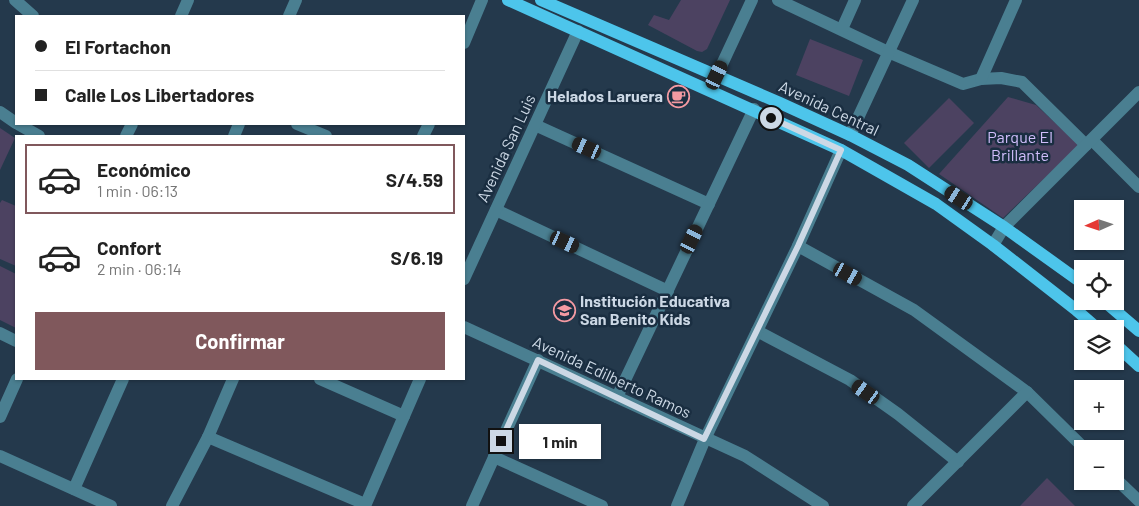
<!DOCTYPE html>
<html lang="es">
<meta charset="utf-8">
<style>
:root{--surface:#fff;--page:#f6f6f6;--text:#222;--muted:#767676;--line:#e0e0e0;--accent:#80585c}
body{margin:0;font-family:Barlow,sans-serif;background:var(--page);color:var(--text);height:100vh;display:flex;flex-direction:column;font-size:19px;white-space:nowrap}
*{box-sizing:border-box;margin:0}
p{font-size:16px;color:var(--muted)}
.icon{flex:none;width:28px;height:28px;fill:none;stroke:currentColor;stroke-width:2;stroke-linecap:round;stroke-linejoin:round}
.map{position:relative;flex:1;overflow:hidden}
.drawer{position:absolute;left:15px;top:135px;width:450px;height:245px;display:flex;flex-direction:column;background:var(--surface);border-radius:0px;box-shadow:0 1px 4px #0004}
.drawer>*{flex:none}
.top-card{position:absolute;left:15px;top:15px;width:450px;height:110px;border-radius:0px;box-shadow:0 1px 4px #0004;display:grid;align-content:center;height:110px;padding:0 20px;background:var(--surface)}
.needle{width:32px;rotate:267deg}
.controls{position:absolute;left:1074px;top:200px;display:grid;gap:10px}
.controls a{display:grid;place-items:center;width:50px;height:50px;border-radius:0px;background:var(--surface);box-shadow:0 1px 4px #0004;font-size:25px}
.end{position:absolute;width:22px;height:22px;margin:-11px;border:6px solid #ccd8e5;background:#111;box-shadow:0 0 0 2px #111}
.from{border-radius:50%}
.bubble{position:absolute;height:35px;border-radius:0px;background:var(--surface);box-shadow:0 1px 4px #0004;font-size:16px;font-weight:700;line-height:35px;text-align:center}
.car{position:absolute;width:15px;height:30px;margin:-15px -8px;border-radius:6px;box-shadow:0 0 4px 1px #0007;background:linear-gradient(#222 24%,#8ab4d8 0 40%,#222 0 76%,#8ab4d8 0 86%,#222 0)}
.top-card b{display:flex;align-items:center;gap:18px;height:48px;font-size:19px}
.top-card b+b{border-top:1px solid var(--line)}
.top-card i{width:12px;height:12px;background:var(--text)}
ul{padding:9px 0 0;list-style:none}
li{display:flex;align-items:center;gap:15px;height:70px;margin:0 10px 8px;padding:0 10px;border:2px solid transparent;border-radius:0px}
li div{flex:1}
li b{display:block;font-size:19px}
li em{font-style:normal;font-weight:700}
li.on{border-color:var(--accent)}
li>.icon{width:45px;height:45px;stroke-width:1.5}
.action{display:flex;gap:10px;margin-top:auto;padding:10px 20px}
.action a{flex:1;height:58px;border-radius:0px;background:var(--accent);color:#fff;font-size:20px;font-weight:700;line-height:58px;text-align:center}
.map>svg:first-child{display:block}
.green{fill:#4c4261}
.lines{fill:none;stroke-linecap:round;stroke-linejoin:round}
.minor{stroke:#4a7f91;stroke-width:12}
.major{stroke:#4dc5eb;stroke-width:12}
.route{stroke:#ccd8e5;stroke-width:6}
.labels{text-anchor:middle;stroke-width:5;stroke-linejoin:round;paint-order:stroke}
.poi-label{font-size:16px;font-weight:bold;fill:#ccd8e5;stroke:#1a2e41;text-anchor:end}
.street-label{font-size:16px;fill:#ccd8e5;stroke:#1a2e41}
.park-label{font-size:16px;fill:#d0bdfb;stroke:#1a2e41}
</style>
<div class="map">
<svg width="1139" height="506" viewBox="0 0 1139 506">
<rect width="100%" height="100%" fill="#24394c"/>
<!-- green -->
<g class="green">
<polygon points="681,0 730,0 707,49 702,52 697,51 648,25 654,15 669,20"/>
<polygon points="810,39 863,60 849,96 796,75"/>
<polygon points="1008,97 1036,105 1079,145 1003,218 939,174"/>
<polygon points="949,98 974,123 929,168 904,143"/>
<polygon points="0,128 15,138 0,170"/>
<polygon points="2,200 16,206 16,266 0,259 0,203"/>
<polygon points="0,266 16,274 16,328 0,320"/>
<polygon points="1047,478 1075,506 1020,506"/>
</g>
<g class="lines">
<!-- minor -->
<g class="minor">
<polyline points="15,0 33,16"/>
<polyline points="778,0 888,52 963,84 981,79 1001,78 1022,82 1086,145"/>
<polyline points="181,16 188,0"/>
<polyline points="289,16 296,0"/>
<polyline points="842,29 855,0"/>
<polyline points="464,43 482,0"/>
<polyline points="717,75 752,0"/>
<polyline points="981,79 1016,0"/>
<polyline points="0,112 16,123"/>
<polyline points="18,124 39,136"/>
<polyline points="297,124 326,136"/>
<polyline points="535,125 709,204"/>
<polyline points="850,135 913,0"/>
<polyline points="126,136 132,124"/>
<polyline points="234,136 239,124"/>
<polyline points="423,136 429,124"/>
<polyline points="1092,140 1139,187"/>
<polyline points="496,210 668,291"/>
<polyline points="993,245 1004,227 1139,92"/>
<polyline points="798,246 914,310 1027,392 1085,449"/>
<polyline points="464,279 578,31"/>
<polyline points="464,327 745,456 823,506"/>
<polyline points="757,331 850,380 898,414 958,462"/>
<polyline points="0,333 16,341"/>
<polyline points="320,379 404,416"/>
<polyline points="617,397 754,109"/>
<polyline points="0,417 17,379"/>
<polyline points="208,437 365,504"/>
<polyline points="0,456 111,506"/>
<polyline points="494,457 602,506"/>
<polyline points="1115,478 1139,501"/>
<polyline points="74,489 123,379"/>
<polyline points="172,506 208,437 233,379"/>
<polyline points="365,506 420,379"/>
<polyline points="472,506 538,360"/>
<polyline points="677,506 705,439 798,246 841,150"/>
<polyline points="913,506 1027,392"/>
</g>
<!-- major -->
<g class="major">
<polyline points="508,0 841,150 936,204 993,245 1075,309 1098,329"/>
<polyline points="541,0 780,103 850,135 908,165 1004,227 1082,283"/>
<polyline points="1104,301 1139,331"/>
<polyline points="1115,344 1139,366"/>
</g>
</g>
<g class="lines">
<!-- route -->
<polyline class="route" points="501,441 538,360 704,439 798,246 841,150 771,118"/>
</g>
<!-- icons -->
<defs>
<symbol id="cafe-ring" viewBox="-11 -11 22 22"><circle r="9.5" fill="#1a2e41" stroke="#f49aa2" stroke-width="1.5"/><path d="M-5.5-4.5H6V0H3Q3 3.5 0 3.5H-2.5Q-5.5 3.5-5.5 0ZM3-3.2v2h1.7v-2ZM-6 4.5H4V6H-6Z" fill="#f49aa2"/></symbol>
<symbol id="school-ring" viewBox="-11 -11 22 22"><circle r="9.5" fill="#1a2e41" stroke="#f49aa2" stroke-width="1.5"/><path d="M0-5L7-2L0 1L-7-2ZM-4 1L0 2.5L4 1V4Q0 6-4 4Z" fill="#f49aa2"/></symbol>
</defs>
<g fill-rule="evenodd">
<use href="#cafe-ring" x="666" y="84" width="25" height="25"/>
<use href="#school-ring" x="552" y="298" width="25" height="25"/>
</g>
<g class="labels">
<!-- poi labels -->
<g class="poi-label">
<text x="663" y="102">Helados Laruera</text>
<text x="580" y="307" text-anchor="start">Institución Educativa<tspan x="580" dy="18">San Benito Kids</tspan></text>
</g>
<!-- street labels -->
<g class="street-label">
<text transform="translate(829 108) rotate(25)" y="6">Avenida Central</text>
<text transform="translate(506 148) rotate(-65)" y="6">Avenida San Luis</text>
<text transform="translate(612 377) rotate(25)" y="6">Avenida Edilberto Ramos</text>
</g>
<!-- park labels -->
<g class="park-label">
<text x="1020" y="143">Parque El<tspan x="1020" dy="18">Brillante</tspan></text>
</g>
</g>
</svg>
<div class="controls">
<a><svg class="needle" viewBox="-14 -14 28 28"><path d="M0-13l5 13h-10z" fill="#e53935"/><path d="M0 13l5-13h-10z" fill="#767676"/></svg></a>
<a><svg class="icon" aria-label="locate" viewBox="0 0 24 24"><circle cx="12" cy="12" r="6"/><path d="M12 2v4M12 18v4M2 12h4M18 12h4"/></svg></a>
<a><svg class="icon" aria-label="layers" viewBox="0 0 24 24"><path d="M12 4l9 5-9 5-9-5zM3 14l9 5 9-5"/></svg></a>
<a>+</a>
<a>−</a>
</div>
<i class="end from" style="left:771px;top:118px"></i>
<i class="end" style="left:501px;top:441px"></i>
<div class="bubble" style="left:519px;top:424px;width:82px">1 min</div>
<i class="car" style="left:717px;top:75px;rotate:25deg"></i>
<i class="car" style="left:587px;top:148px;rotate:294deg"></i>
<i class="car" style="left:959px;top:198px;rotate:303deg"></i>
<i class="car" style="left:692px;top:239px;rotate:26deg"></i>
<i class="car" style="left:565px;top:242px;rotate:115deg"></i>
<i class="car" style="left:848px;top:274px;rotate:119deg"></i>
<i class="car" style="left:866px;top:392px;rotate:305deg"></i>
<div class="top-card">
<b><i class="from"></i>El Fortachon</b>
<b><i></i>Calle Los Libertadores</b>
</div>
<section class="drawer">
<ul>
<li class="on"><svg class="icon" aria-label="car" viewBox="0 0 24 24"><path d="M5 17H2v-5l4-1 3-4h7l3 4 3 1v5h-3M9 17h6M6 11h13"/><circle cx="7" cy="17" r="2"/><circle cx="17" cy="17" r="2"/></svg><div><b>Económico</b><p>1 min · 06:13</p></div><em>S/4.59</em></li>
<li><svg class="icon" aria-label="car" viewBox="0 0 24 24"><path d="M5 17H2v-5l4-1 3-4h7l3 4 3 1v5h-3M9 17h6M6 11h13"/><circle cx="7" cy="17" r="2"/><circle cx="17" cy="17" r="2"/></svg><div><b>Confort</b><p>2 min · 06:14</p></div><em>S/6.19</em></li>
</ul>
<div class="action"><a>Confirmar</a></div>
</section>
</div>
